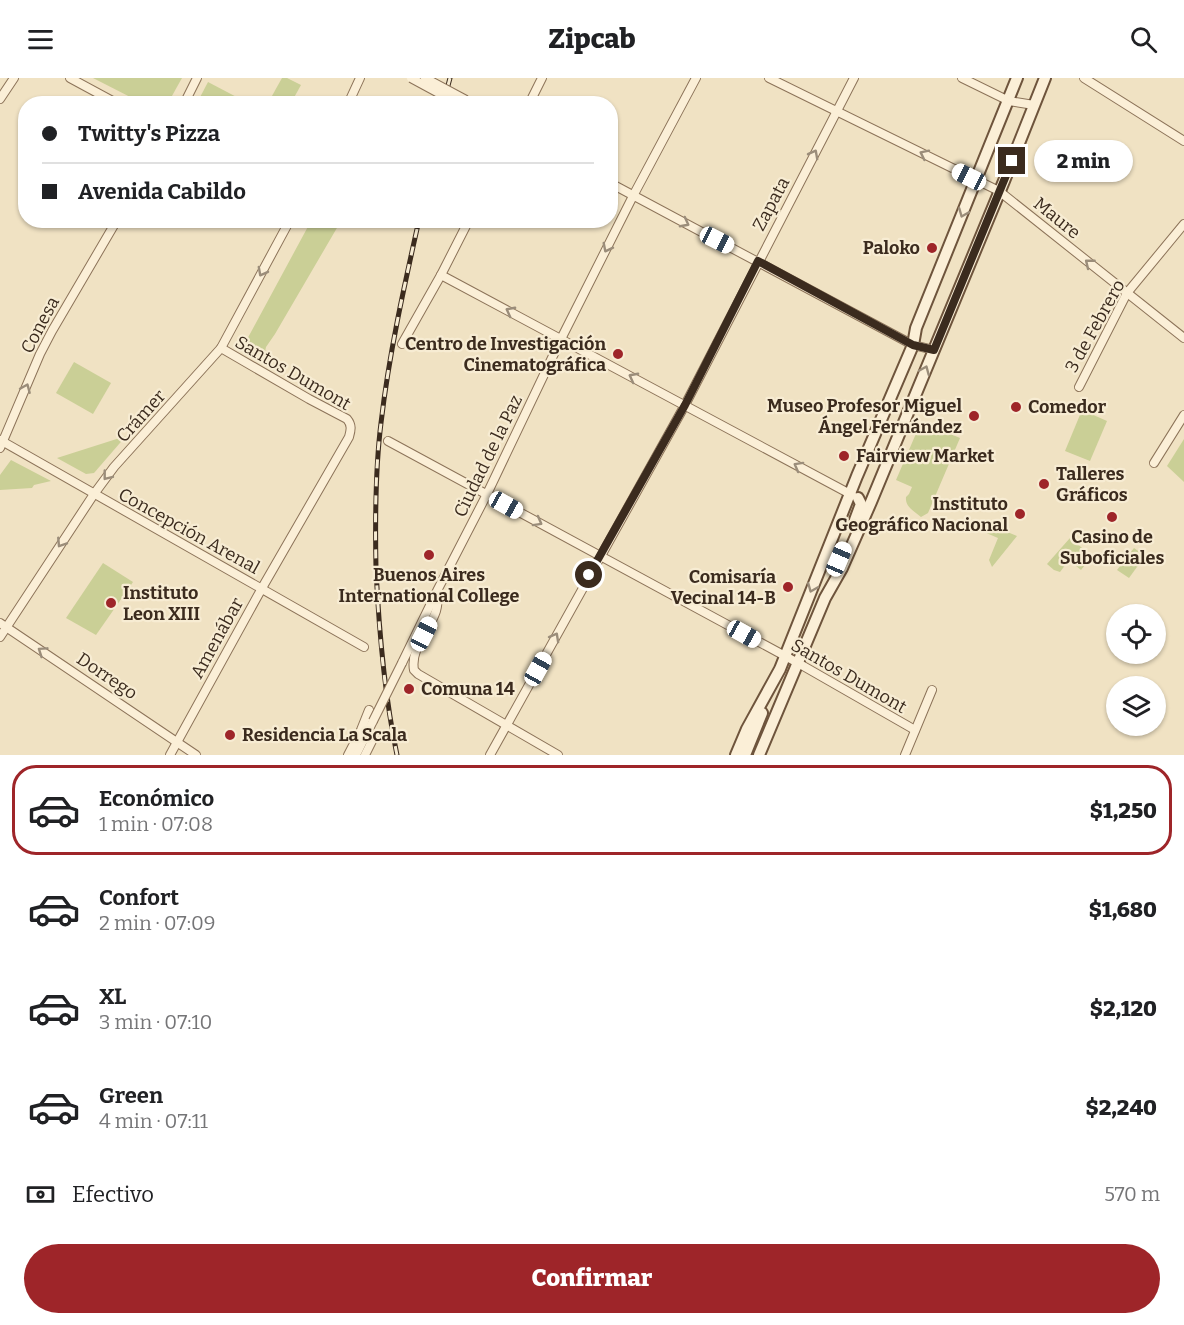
<!DOCTYPE html>
<html lang="es">
<meta charset="utf-8">
<style>
:root{--surface:#fff;--page:#f6f6f6;--text:#202124;--muted:#757577;--line:#e0e0e0;--accent:#9e2529}
body{margin:0;font-family:Bitter,serif;background:var(--page);color:var(--text);height:100vh;display:flex;flex-direction:column;font-size:22px;white-space:nowrap}
*{box-sizing:border-box;margin:0}
p{font-size:20px;color:var(--muted)}
.icon{flex:none;width:33px;height:33px;fill:none;stroke:currentColor;stroke-width:2;stroke-linecap:round;stroke-linejoin:round}
.map{position:relative;height:677px;overflow:hidden}
.details{display:flex;flex-direction:column;background:var(--surface);flex:1}
.details>*{flex:none}
.top-card{position:absolute;left:18px;top:18px;width:600px;height:132px;border-radius:24px;box-shadow:0 2px 4px #0004;display:grid;align-content:center;height:132px;padding:0 24px;background:var(--surface)}
.fabs{position:absolute;left:1106px;top:526px;display:grid;gap:12px}
.fabs a{display:grid;place-items:center;width:60px;height:60px;border-radius:50%;background:var(--surface);box-shadow:0 2px 4px #0004;font-size:30px}
.end{position:absolute;width:27px;height:27px;margin:-14px;border:8px solid #3b2b1e;background:#fff;box-shadow:0 0 0 3px #fff}
.from{border-radius:50%}
.bubble{position:absolute;height:42px;border-radius:21px;background:var(--surface);box-shadow:0 2px 4px #0004;font-size:20px;font-weight:800;line-height:42px;text-align:center}
.car{position:absolute;width:18px;height:36px;margin:-18px -9px;border-radius:8px;box-shadow:0 0 4px 2px #0007;background:linear-gradient(#fff 24%,#345 0 40%,#fff 0 76%,#345 0 86%,#fff 0)}
.top-card b{display:flex;align-items:center;gap:21px;height:57px;font-size:22px}
.top-card b+b{border-top:2px solid var(--line)}
.top-card i{width:15px;height:15px;background:var(--text)}
ul{padding:10px 0 0;list-style:none}
li{display:flex;align-items:center;gap:18px;height:90px;margin:0 12px 9px;padding:0 12px;border:3px solid transparent;border-radius:24px}
li div{flex:1}
li b{display:block;font-size:22px}
li em{font-style:normal;font-weight:800}
li.current{border-color:var(--accent)}
li>.icon{width:54px;height:54px;stroke-width:1.5}
.pay{display:flex;align-items:center;gap:15px;height:66px;padding:0 24px;font-size:22px}
.pay p{margin-inline-start:auto}
.button{display:flex;gap:12px;margin-top:auto;padding:12px 24px}
.button a{flex:1;height:69px;border-radius:36px;background:var(--accent);color:#fff;font-size:24px;font-weight:800;line-height:69px;text-align:center}
header{display:flex;justify-content:space-between;align-items:center;height:78px;padding:0 24px;background:var(--surface);font-size:27px;font-weight:800}
.map>svg:first-child{display:block}
.green{fill:#cacf96}
.lines{fill:none;stroke-linecap:round;stroke-linejoin:round}
.street-casing{stroke:#8c7359;stroke-width:10}
.secondary-casing{stroke:#6e543c;stroke-width:14}
.street{stroke:#fbefd7;stroke-width:8}
.secondary{stroke:#fbefd7;stroke-width:10}
.rail-casing{stroke:#3b2b1e;stroke-width:5}
.rail{stroke:#f7ecd3;stroke-width:3;stroke-dasharray:9;stroke-linecap:butt}
.street-bridge-casing{stroke:#8c7359;stroke-width:10;stroke-linecap:butt}
.street-bridge{stroke:#fbefd7;stroke-width:8}
.oneway{stroke:#9b8d7a}
.route{stroke:#3b2b1e;stroke-width:8}
.poi-dot{fill:#9e2529;stroke:#f7ecd3;stroke-width:2}
.labels{text-anchor:middle;stroke-width:4.5;stroke-linejoin:round;paint-order:stroke}
.street-label{font-size:18px;fill:#3b2b1e;stroke:#f7ecd3}
.poi-label{font-size:18px;font-weight:bold;fill:#3b2b1e;stroke:#f7ecd3;text-anchor:start}
</style>
<header><svg class="icon" aria-label="menu" viewBox="0 0 24 24"><path d="M4 6h16M4 12h16M4 18h16"/></svg>Zipcab<svg class="icon" aria-label="search" viewBox="0 0 24 24"><circle cx="10" cy="10" r="6"/><path d="M15 15l6 6"/></svg></header>
<div class="map">
<svg width="1184" height="677" viewBox="0 0 1184 677">
<rect width="100%" height="100%" fill="#f0e2c3"/>
<!-- green -->
<g class="green">
<polygon points="93,0 182,0 168,25 142,25"/>
<polygon points="282,0 287,0 301,7 291,25 268,25"/>
<polygon points="208,4 248,25 197,25"/>
<polygon points="311,143 341,143 275,256 266,269 264,279 244,267"/>
<polygon points="74,284 111,305 93,336 56,315"/>
<polygon points="1082,332 1107,343 1090,383 1065,373"/>
<path d="M 934,349 L 960,360 L 928,435 L 921,439 C 914,433 905,429 906,419 L 909,416 L 912,409 L 896,402 L 918,351 L 930,356 Z"/>
<polygon points="126,358 94,395 86,396 57,380"/>
<polygon points="1184,361 1184,404 1167,388"/>
<polygon points="11,382 51,403 34,407 32,410 0,412 0,397"/>
<polygon points="988,446 1017,458 992,489 989,482 998,460 984,454"/>
<polygon points="1070,460 1092,478 1081,492 1069,482 1060,494 1054,492 1047,486"/>
<polygon points="1134,470 1145,478 1129,500 1117,492"/>
<polygon points="103,485 133,504 96,557 66,540"/>
</g>
<g class="lines">
<defs>
<g id="street">
<polyline points="70,0 118,26"/>
<polyline points="769,0 999,113 1184,260"/>
<polyline points="962,0 1009,23 1034,27"/>
<polyline points="1084,0 1184,63"/>
<polyline points="0,21 14,0"/>
<polyline points="184,26 197,0"/>
<polyline points="348,26 360,0"/>
<polyline points="529,26 542,0"/>
<polyline points="610,105 913,267 934,272"/>
<polyline points="441,197 852,417"/>
<polyline points="402,266 441,197 469,142"/>
<polyline points="1079,309 1127,215 1184,146"/>
<polyline points="0,362 364,569"/>
<polyline points="388,363 798,585 915,652"/>
<polyline points="0,370 40,276 52,253 117,142"/>
<polyline points="1154,385 1184,337"/>
<path d="M 438,513 C 438,520 438,526 436,533 C 430,552 410,570 414,592 L 418,596 L 558,677"/>
<polyline points="0,545 196,677"/>
<polyline points="0,559 94,416 114,389 221,270 290,142"/>
<polyline points="402,585 438,511 487,416 561,261 633,118 696,0"/>
<path d="M 170,677 L 262,510 L 349,359 C 351,352 352,347 347,341 L 309,321 L 221,270"/>
<polyline points="348,677 361,652 369,632"/>
<polyline points="356,677 373,643"/>
<polyline points="365,677 374,659"/>
<polyline points="490,677 685,327 854,0"/>
<polyline points="905,677 932,612"/>
</g>
<g id="secondary">
<polyline points="855,442 861,426 858,420"/>
<polyline points="736,677 747,651 780,591 857,398 913,267 916,250 1017,0"/>
<polyline points="745,677 762,635"/>
<polyline points="759,677 825,520 842,490 871,424 1004,103 1045,0"/>
</g>
</defs>
<!-- street casing -->
<use href="#street" class="street-casing"/>
<!-- secondary casing -->
<use href="#secondary" class="secondary-casing"/>
<!-- street -->
<use href="#street" class="street"/>
<!-- secondary -->
<use href="#secondary" class="secondary"/>
<defs>
<g id="rail">
<polyline points="443,26 450,0"/>
<path d="M 397,677 C 384,615 379,554 376,491 C 375,442 375,393 381,345 C 389,276 404,209 419,142"/>
</g>
</defs>
<!-- rail casing -->
<use href="#rail" class="rail-casing"/>
<!-- rail -->
<use href="#rail" class="rail"/>
<defs>
<g id="street-bridge">
<polyline points="411,0 459,26"/>
<polyline points="425,0 466,22"/>
<polyline points="373,643 402,585"/>
</g>
</defs>
<!-- street-bridge casing -->
<use href="#street-bridge" class="street-bridge-casing"/>
<!-- street-bridge -->
<use href="#street-bridge" class="street-bridge"/>
</g>
<!-- one-way arrows -->
<defs><path id="oneway-chevron" d="M-2-3.5L2.5 0L-2 3.5" fill="none" stroke-width="1.6" stroke-linecap="round" stroke-linejoin="round" transform="scale(1.5)"/></defs>
<g class="oneway">
<use href="#oneway-chevron" transform="translate(814 76) rotate(-62)"/>
<use href="#oneway-chevron" transform="translate(924 76) rotate(-154)"/>
<use href="#oneway-chevron" transform="translate(963 135) rotate(112)"/>
<use href="#oneway-chevron" transform="translate(685 145) rotate(28)"/>
<use href="#oneway-chevron" transform="translate(607 170) rotate(117)"/>
<use href="#oneway-chevron" transform="translate(1089 185) rotate(-141)"/>
<use href="#oneway-chevron" transform="translate(262 194) rotate(118)"/>
<use href="#oneway-chevron" transform="translate(510 233) rotate(-152)"/>
<use href="#oneway-chevron" transform="translate(925 292) rotate(-67)"/>
<use href="#oneway-chevron" transform="translate(633 299) rotate(-152)"/>
<use href="#oneway-chevron" transform="translate(26 310) rotate(-67)"/>
<use href="#oneway-chevron" transform="translate(798 388) rotate(-151)"/>
<use href="#oneway-chevron" transform="translate(107 398) rotate(128)"/>
<use href="#oneway-chevron" transform="translate(538 444) rotate(29)"/>
<use href="#oneway-chevron" transform="translate(61 465) rotate(123)"/>
<use href="#oneway-chevron" transform="translate(812 510) rotate(112)"/>
<use href="#oneway-chevron" transform="translate(555 559) rotate(-61)"/>
<use href="#oneway-chevron" transform="translate(42 573) rotate(-146)"/>
</g>
<g class="lines">
<!-- route -->
<polyline class="route" points="589,497 685,327 758,183 913,267 934,272 1012,83"/>
</g>
<!-- markers -->
<g class="poi-dot">
<circle cx="932" cy="170" r="6"/>
<circle cx="618" cy="276" r="6"/>
<circle cx="1016" cy="329" r="6"/>
<circle cx="974" cy="338" r="6"/>
<circle cx="844" cy="378" r="6"/>
<circle cx="1044" cy="406" r="6"/>
<circle cx="1020" cy="436" r="6"/>
<circle cx="1112" cy="439" r="6"/>
<circle cx="429" cy="477" r="6"/>
<circle cx="788" cy="509" r="6"/>
<circle cx="111" cy="525" r="6"/>
<circle cx="409" cy="611" r="6"/>
<circle cx="230" cy="657" r="6"/>
</g>
<g class="labels">
<!-- street labels -->
<g class="street-label">
<text transform="translate(771 126) rotate(-62)" y="6">Zapata</text>
<text transform="translate(1057 140) rotate(39)" y="6">Maure</text>
<text transform="translate(40 247) rotate(-62)" y="6">Conesa</text>
<text transform="translate(1095 248) rotate(-61)" y="6">3 de Febrero</text>
<text transform="translate(293 295) rotate(30)" y="6">Santos Dumont</text>
<text transform="translate(141 338) rotate(-48)" y="6">Crámer</text>
<text transform="translate(488 378) rotate(-64)" y="6">Ciudad de la Paz</text>
<text transform="translate(189 453) rotate(29)" y="6">Concepción Arenal</text>
<text transform="translate(217 560) rotate(-61)" y="6">Amenábar</text>
<text transform="translate(107 598) rotate(34)" y="6">Dorrego</text>
<text transform="translate(849 598) rotate(30)" y="6">Santos Dumont</text>
</g>
<!-- poi labels -->
<g class="poi-label">
<text x="920" y="176" text-anchor="end">Paloko</text>
<text x="606" y="272" text-anchor="end">Centro de Investigación<tspan x="606" dy="21">Cinematográfica</tspan></text>
<text x="962" y="334" text-anchor="end">Museo Profesor Miguel<tspan x="962" dy="21">Ángel Fernández</tspan></text>
<text x="1028" y="335">Comedor</text>
<text x="856" y="384">Fairview Market</text>
<text x="1056" y="402">Talleres<tspan x="1056" dy="21">Gráficos</tspan></text>
<text x="1008" y="432" text-anchor="end">Instituto<tspan x="1008" dy="21">Geográfico Nacional</tspan></text>
<text x="1112" y="465" text-anchor="middle">Casino de<tspan x="1112" dy="21">Suboficiales</tspan></text>
<text x="429" y="503" text-anchor="middle">Buenos Aires<tspan x="429" dy="21">International College</tspan></text>
<text x="776" y="505" text-anchor="end">Comisaría<tspan x="776" dy="21">Vecinal 14-B</tspan></text>
<text x="123" y="521">Instituto<tspan x="123" dy="21">Leon XIII</tspan></text>
<text x="421" y="617">Comuna 14</text>
<text x="242" y="663">Residencia La Scala</text>
</g>
</g>
</svg>
<div class="fabs">
<a><svg class="icon" aria-label="locate" viewBox="0 0 24 24"><circle cx="12" cy="12" r="6"/><path d="M12 2v4M12 18v4M2 12h4M18 12h4"/></svg></a>
<a><svg class="icon" aria-label="layers" viewBox="0 0 24 24"><path d="M12 4l9 5-9 5-9-5zM3 14l9 5 9-5"/></svg></a>
</div>
<i class="end from" style="left:589px;top:497px"></i>
<i class="end" style="left:1012px;top:83px"></i>
<div class="bubble" style="left:1034px;top:62px;width:99px">2 min</div>
<i class="car" style="left:969px;top:99px;rotate:297deg"></i>
<i class="car" style="left:717px;top:162px;rotate:117deg"></i>
<i class="car" style="left:506px;top:427px;rotate:119deg"></i>
<i class="car" style="left:839px;top:481px;rotate:23deg"></i>
<i class="car" style="left:424px;top:556px;rotate:27deg"></i>
<i class="car" style="left:744px;top:556px;rotate:119deg"></i>
<i class="car" style="left:538px;top:591px;rotate:29deg"></i>
<div class="top-card">
<b><i class="from"></i>Twitty's Pizza</b>
<b><i></i>Avenida Cabildo</b>
</div>
</div>
<section class="details">
<ul>
<li class="current"><svg class="icon" aria-label="car" viewBox="0 0 24 24"><path d="M5 17H2v-5l4-1 3-4h7l3 4 3 1v5h-3M9 17h6M6 11h13"/><circle cx="7" cy="17" r="2"/><circle cx="17" cy="17" r="2"/></svg><div><b>Económico</b><p>1 min · 07:08</p></div><em>$1,250</em></li>
<li><svg class="icon" aria-label="car" viewBox="0 0 24 24"><path d="M5 17H2v-5l4-1 3-4h7l3 4 3 1v5h-3M9 17h6M6 11h13"/><circle cx="7" cy="17" r="2"/><circle cx="17" cy="17" r="2"/></svg><div><b>Confort</b><p>2 min · 07:09</p></div><em>$1,680</em></li>
<li><svg class="icon" aria-label="car" viewBox="0 0 24 24"><path d="M5 17H2v-5l4-1 3-4h7l3 4 3 1v5h-3M9 17h6M6 11h13"/><circle cx="7" cy="17" r="2"/><circle cx="17" cy="17" r="2"/></svg><div><b>XL</b><p>3 min · 07:10</p></div><em>$2,120</em></li>
<li><svg class="icon" aria-label="car" viewBox="0 0 24 24"><path d="M5 17H2v-5l4-1 3-4h7l3 4 3 1v5h-3M9 17h6M6 11h13"/><circle cx="7" cy="17" r="2"/><circle cx="17" cy="17" r="2"/></svg><div><b>Green</b><p>4 min · 07:11</p></div><em>$2,240</em></li>
</ul>
<div class="pay"><svg class="icon" aria-label="cash" viewBox="0 0 24 24"><path d="M3 7h18v10H3z"/><circle cx="12" cy="12" r="2"/></svg>Efectivo<p>570 m</p></div>
<div class="button"><a>Confirmar</a></div>
</section>
